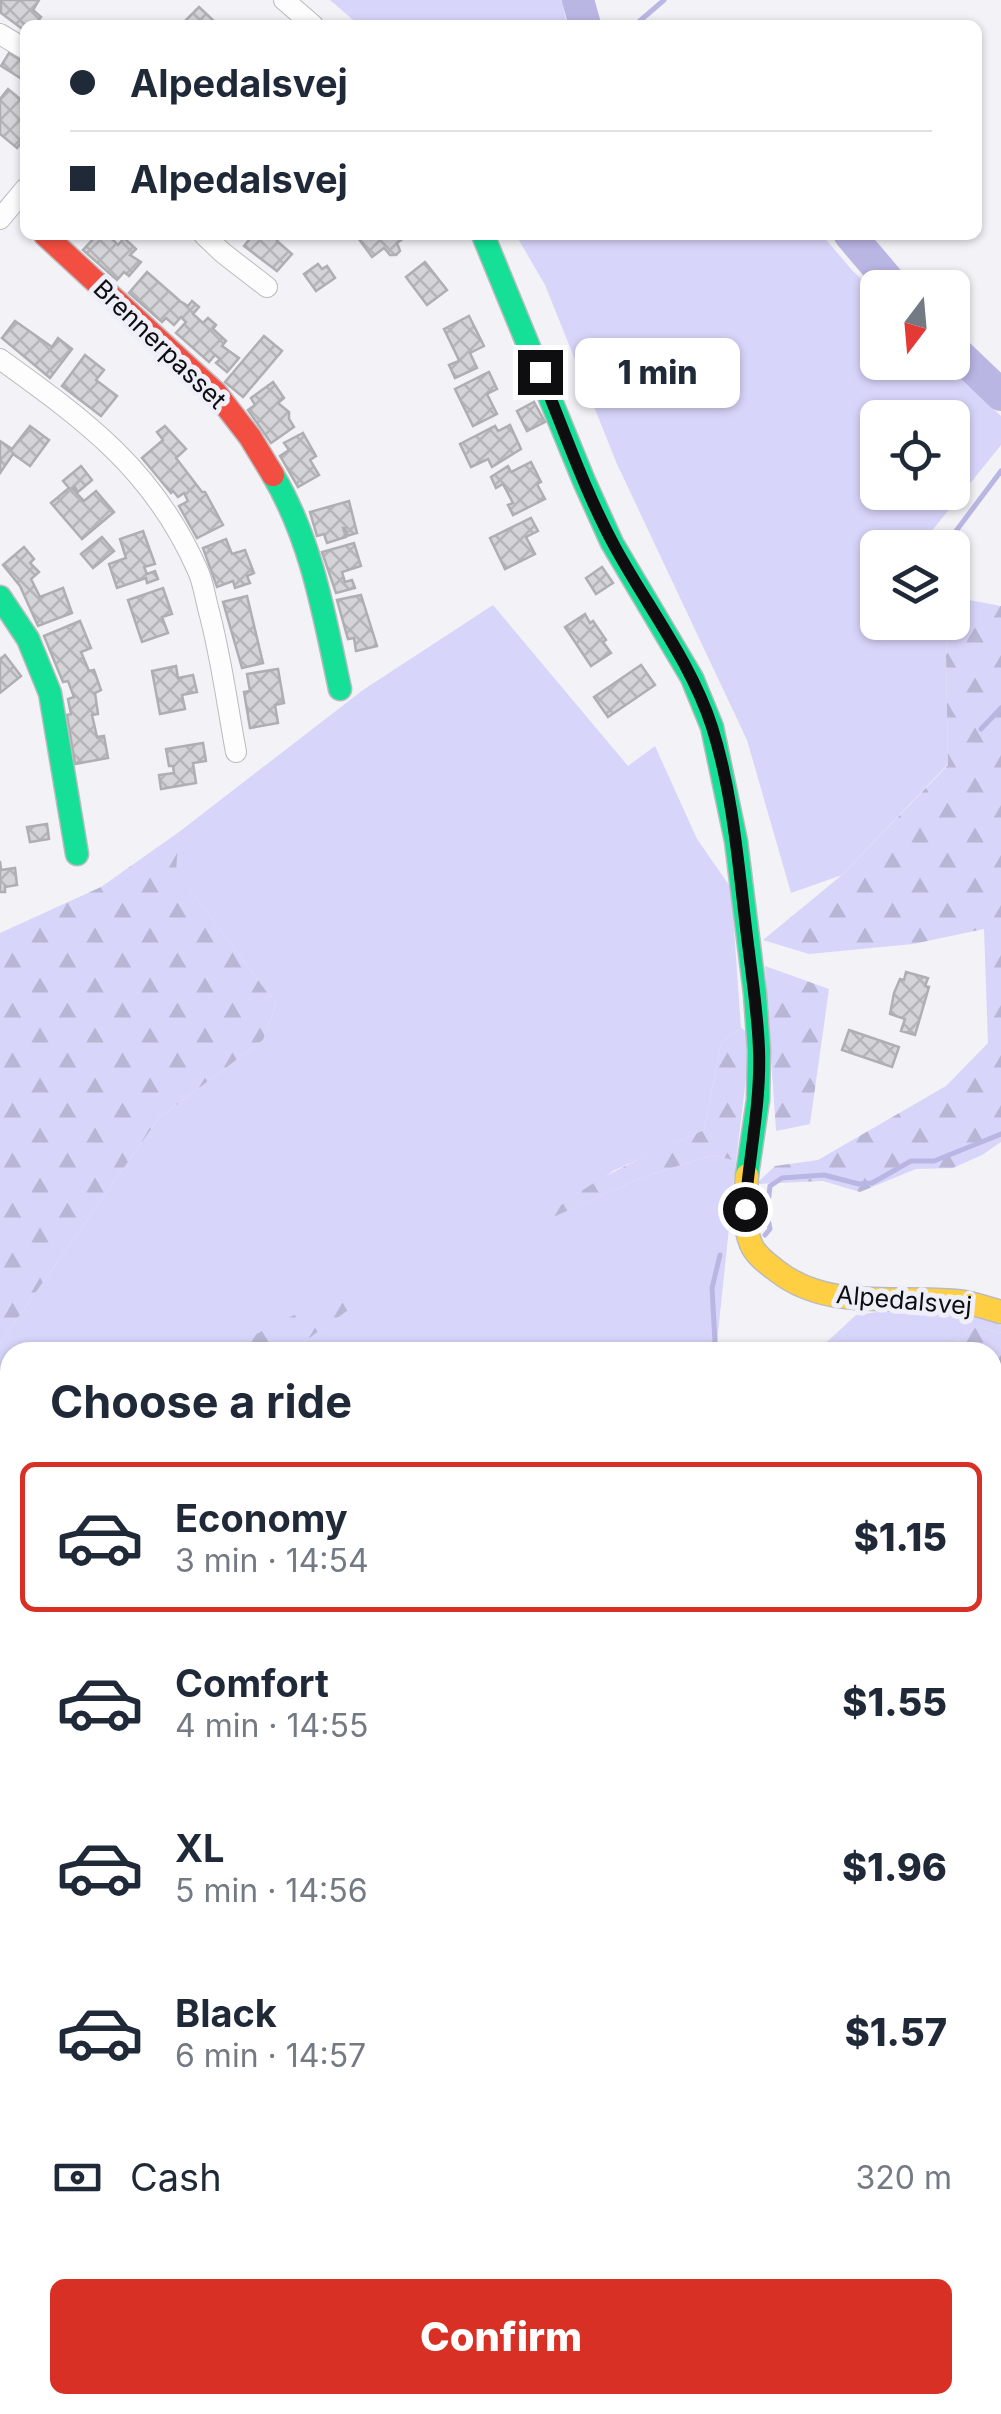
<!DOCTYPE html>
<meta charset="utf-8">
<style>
:root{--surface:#fff;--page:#f6f6f7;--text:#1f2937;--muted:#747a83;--line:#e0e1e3;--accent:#d93025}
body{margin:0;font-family:Inter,sans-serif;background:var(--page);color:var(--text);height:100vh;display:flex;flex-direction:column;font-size:38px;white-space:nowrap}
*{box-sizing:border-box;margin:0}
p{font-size:32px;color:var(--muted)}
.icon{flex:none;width:55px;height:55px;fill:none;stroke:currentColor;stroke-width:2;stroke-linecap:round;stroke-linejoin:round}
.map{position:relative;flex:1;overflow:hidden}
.drawer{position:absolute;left:0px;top:1342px;width:1002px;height:1072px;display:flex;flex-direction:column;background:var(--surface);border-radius:30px 30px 0 0;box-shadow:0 2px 8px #0004}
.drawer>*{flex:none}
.banner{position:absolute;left:20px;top:20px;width:962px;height:220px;border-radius:15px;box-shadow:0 2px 8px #0004;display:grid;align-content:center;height:220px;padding:0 50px;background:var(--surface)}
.needle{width:65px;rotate:196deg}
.tools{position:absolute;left:860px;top:270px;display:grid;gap:20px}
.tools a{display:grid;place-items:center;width:110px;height:110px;border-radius:15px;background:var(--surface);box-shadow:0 2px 8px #0004;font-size:50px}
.end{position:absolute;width:45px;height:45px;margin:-22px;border:12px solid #0e0e11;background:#fff;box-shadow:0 0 0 5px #fff}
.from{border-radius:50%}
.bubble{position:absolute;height:70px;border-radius:15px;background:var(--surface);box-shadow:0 2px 8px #0004;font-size:32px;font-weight:800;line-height:70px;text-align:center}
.banner b{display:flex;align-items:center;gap:35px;height:95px;font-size:38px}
.banner b+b{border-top:2px solid var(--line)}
.banner i{width:25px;height:25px;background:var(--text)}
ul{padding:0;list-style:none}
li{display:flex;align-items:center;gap:30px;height:150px;margin:0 20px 15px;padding:0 30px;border:5px solid transparent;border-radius:15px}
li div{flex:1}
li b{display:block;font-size:38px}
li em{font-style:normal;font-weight:800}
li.on{border-color:var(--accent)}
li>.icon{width:90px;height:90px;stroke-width:1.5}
h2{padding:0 50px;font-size:45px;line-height:120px}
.pay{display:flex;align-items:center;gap:25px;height:110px;padding:0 50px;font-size:38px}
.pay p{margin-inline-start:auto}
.primary-button{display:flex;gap:20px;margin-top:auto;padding:20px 50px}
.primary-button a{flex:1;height:115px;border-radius:15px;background:var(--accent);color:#fff;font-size:40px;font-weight:800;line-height:115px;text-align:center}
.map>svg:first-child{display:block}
.grass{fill:#d8d5fa;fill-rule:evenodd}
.forest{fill:url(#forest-firs)}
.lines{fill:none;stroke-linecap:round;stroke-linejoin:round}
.stream{stroke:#bab6e4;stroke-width:5}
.river{stroke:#bab6e4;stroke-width:32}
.building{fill:url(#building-cross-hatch);stroke:#afafb3;stroke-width:2.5}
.street-casing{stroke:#bbbbbf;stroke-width:22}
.fast-casing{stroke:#bbbbbf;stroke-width:25}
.slow-casing{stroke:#bbbbbf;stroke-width:25}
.jam-casing{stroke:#bbbbbf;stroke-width:25}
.street{stroke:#fdfdfe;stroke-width:20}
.fast{stroke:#16e098;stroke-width:22}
.slow{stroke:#ffcf43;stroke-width:22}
.jam{stroke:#f24e42;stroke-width:22}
.route{stroke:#0e0e11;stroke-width:12}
.labels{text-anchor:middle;stroke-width:10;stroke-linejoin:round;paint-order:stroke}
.street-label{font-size:25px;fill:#0e0e11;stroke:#efeffa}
</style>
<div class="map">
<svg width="1001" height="2414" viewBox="0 0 1001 2414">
<defs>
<pattern id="forest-firs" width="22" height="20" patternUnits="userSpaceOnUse" patternTransform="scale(2.5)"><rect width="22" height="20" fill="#d8d5fa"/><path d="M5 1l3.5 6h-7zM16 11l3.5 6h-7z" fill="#b8b6d5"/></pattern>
<pattern id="building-cross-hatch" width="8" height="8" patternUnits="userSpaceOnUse" patternTransform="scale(2.5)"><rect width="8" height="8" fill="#d4d4d8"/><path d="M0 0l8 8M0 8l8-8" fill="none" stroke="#b5b5b8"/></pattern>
</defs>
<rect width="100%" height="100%" fill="#f2f2f7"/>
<!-- grass -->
<g class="grass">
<polygon points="330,0 562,0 567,25 359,25"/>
<path d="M 516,235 L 822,235 L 852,270 L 877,295 L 878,362 L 946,363 L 1001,416 L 1001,445 L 922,543 L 924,547 L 878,548 L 878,622 L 950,623 L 946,656 L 948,764 L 842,875 L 791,893 L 747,740 L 617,464 L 545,285 ZM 878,418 L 952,418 L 952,492 L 878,492 Z"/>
<polygon points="493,605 628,766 655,746 697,839 731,888 741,1027 721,1043 704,1130 613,1171 544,1221 646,1176 713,1155 736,1161 716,1352 276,1352 301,1344 338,1317 246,1352 10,1352 10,1391 0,1393 0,1343 159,1118 263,1040 276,1004 175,870 179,832 363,690"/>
<polygon points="906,1308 965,1312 1001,1325 1001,1333 976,1326 944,1352 816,1352 856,1315"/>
<polygon points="0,1580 10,1582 10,1806 0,1805"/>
<polygon points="992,2195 1001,2201 1001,2337 993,2350"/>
<polygon points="307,2405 685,2405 678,2414 301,2414"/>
<polygon points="732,2405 958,2405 955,2410 959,2414 736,2414"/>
</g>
<!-- forest -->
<g class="forest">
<polygon points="953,597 1001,606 1001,1142 982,1155 953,1168 916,1169 860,1192 823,1181 756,1184 775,1166 818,1160 946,1086 988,1043 984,929 913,944 809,954 763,940 842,875 948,765 946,656 950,623 952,622"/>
<polygon points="179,832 176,871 276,1004 263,1040 159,1118 0,1343 0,933 101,887"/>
<polygon points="765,966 829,989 810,1124 776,1131"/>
<path d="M 741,1027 L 751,1037 L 736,1161 L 713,1155 L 646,1176 L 540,1223 C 587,1179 646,1156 704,1130 L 721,1043 Z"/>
<polygon points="347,1301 351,1308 301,1344 276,1352 213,1352 237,1344 300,1312"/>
<polygon points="976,1326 1001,1333 1001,2062 993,2083 992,1352 944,1352"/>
<polygon points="106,2405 307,2405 301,2414 101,2414"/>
</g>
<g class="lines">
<!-- stream -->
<g class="stream">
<polyline points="635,25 664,0"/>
<polyline points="950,539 1001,471"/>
<polyline points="981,729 1001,708"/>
<polyline points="765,1235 770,1229 767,1214 770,1186 782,1178 824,1175 859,1184 872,1183 911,1161 934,1161 1001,1134"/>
<polyline points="713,1352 715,1342 712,1288 720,1255"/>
<polyline points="0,1510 10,1510"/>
</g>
<!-- river -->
<g class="river">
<polyline points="578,0 585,25"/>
<polyline points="850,235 895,288"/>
<polyline points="952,348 1001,395"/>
</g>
</g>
<!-- building -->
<g class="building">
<polygon points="1,0 39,0 33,10 41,17 35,25 25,25 25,30 21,28 1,13"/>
<polygon points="199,7 216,23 214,25 181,25"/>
<polygon points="9,53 25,63 25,81 1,66"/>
<polygon points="8,89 25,103 25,138 17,148 0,134 0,99"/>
<polygon points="97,235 108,235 118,245 124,238 136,249 130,255 141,262 129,276 124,272 117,280 83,250"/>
<polygon points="253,235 282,235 277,241 292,254 277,271 244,246"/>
<polygon points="356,235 408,235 397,243 400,251 396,255 390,255 384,248 372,257"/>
<polygon points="425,262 447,290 427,305 406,277"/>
<polygon points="318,264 322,269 327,266 335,278 316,291 304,274"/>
<polygon points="147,272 180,301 188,306 192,301 199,307 193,314 203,323 208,318 216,325 213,329 226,341 222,346 239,358 227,372 216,363 220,359 215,355 209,362 176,333 186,322 181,317 174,325 166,318 162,322 129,293"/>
<polygon points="469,316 484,346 470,353 477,368 455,378 449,365 459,361 458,358 444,329"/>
<polygon points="15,321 52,347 58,338 72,349 50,378 2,338"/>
<polygon points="264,336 282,351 243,397 225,382"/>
<polygon points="85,355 104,370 96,380 117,396 101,416 62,386"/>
<polygon points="489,372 497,389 487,394 497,414 473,426 455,389"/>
<polygon points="273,382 284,398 278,403 289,412 289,419 294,427 271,443 248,410 255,405 251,398"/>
<polygon points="534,402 545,422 527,431 517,411"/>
<polygon points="510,425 521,449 492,467 488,459 471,467 460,444 495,426 498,431"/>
<polygon points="30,426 49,440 30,466 13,454 0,473 0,441 12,449"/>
<polygon points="165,426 186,449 176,458 202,492 205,492 223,525 197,538 179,506 188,501 184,493 178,497 173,491 171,493 142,458 163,440 157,432"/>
<polygon points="303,433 316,456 310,460 319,475 298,487 280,456 289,450 284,443"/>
<polygon points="531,462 541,482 537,484 545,499 513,515 508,505 513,503 503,484 496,488 491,477 508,466 511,472"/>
<polygon points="81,466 92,480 78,492 74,486 72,488 84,501 96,491 114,512 82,539 51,503 69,488 63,481"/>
<polygon points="349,501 357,533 347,536 345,528 343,528 346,537 327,543 324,534 317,536 310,512"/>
<polygon points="531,518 538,531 526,537 535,554 505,569 490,538"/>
<polygon points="143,531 155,564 144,567 147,574 155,571 158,579 147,583 146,578 117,588 109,564 126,558 120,539"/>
<polygon points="102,537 114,551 93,568 81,554"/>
<polygon points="226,539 232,554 245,550 254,573 247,576 250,583 235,588 233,581 217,587 203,548"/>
<polygon points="354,543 361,566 342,572 345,582 352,580 355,588 336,593 322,552"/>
<polygon points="24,547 34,559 30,563 39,572 31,579 40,597 63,588 72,613 38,626 20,586 3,565"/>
<polygon points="602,567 613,583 596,594 586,578"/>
<polygon points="163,588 172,614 162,617 168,633 142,642 128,600"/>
<polygon points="361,595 377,646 356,651 354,638 348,639 337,600"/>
<polygon points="247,596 263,663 242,668 223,602"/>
<polygon points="585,614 590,623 593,621 606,640 603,642 611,653 591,666 565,627"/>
<polygon points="80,621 91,648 81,652 89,671 94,670 101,690 95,693 98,714 92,715 97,737 104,736 108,758 75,764 67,715 71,714 68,699 74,697 68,681 63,682 44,636"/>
<polygon points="5,655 21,676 0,693 0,659"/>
<polygon points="641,665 655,685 608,717 594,697"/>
<polygon points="176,666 178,678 193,675 197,692 182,695 185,709 160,714 152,671"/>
<polygon points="278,669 284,703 275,705 278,723 250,728 244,692 250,691 247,674"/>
<polygon points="203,743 206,761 193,763 196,783 161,789 159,775 174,773 173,766 169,766 166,749"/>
<polygon points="47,824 49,839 30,842 27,827"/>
<polygon points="0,861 1,870 15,868 17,885 5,887 5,892 0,892"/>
<polygon points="906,972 928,978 925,986 929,987 915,1035 901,1031 905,1019 890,1014 894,993 900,979 904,980"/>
<polygon points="849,1030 899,1047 892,1067 842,1050"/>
<polygon points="0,1848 10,1849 10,1916 0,1915"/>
<polygon points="3,2028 10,2032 10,2077 0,2070 0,2033"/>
<polygon points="0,2207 10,2212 10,2252 0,2247"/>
<polygon points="8,2378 10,2405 37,2405 30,2414 6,2414 0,2410 0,2389"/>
</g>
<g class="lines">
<defs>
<g id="street">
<polyline points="284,0 313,25"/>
<polyline points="0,34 25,49"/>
<polyline points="0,219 25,189"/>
<polyline points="204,235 223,253 267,287"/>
<path d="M 0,359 C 86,421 154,470 198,571 C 203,582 205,596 208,608 C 221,655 227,704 236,752"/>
<polyline points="0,1978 4,1945"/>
<polyline points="0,2104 10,2112"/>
<polyline points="992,2118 1001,2106"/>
<polyline points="0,2280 10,2288"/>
<polyline points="0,2358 10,2348"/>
<polyline points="693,2414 699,2405"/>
</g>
<g id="fast">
<polyline points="483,235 584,481 612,543 692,678 712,727 736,841 755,994 759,1051 758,1100 747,1175"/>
<path d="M 273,475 C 312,541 324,615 340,689"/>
<polyline points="0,597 28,639 50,693 77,854"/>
</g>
<path id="slow" d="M 747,1175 C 746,1197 742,1223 751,1244 C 755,1255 768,1264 777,1271 C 828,1311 896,1295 956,1301 C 971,1302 986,1308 1001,1312"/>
<polyline id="jam" points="45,235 216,393 250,437 273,475"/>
</defs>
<!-- street casing -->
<use href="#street" class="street-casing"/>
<!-- fast casing -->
<use href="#fast" class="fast-casing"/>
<!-- slow casing -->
<use href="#slow" class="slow-casing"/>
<!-- jam casing -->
<use href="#jam" class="jam-casing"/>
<!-- street -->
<use href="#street" class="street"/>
<!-- fast -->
<use href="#fast" class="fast"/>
<!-- slow -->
<use href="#slow" class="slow"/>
<!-- jam -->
<use href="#jam" class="jam"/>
</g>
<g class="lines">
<!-- route -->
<path class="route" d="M 540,372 C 564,430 585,492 615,547 C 647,606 691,662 712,727 C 735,800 739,877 749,952 C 753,985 758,1017 759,1050 C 761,1103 749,1156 745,1209"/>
</g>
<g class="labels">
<!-- street labels -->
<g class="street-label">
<text transform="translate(160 344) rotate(44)" y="9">Brennerpasset</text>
<text transform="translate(904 1300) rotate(5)" y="9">Alpedalsvej</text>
</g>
</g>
</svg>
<div class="tools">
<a><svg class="needle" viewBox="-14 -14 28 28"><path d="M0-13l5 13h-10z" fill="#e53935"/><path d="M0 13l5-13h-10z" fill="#747a83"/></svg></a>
<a><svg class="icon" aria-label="locate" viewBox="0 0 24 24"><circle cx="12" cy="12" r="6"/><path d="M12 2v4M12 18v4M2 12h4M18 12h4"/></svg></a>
<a><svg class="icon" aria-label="layers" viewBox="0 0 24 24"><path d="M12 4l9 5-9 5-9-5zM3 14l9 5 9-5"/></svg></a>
</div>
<i class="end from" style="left:745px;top:1209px"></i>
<i class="end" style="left:540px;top:372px"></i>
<div class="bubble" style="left:575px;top:338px;width:165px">1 min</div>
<div class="banner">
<b><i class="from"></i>Alpedalsvej</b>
<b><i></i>Alpedalsvej</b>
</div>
<section class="drawer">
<h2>Choose a ride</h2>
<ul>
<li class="on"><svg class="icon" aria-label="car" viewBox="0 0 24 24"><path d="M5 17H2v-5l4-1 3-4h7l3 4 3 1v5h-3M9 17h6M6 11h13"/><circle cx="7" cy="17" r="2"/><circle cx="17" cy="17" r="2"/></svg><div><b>Economy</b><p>3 min · 14:54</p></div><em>$1.15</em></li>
<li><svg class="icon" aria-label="car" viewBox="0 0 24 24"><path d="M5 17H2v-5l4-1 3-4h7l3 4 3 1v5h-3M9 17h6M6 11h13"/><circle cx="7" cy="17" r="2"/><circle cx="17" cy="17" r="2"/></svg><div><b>Comfort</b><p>4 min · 14:55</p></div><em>$1.55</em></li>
<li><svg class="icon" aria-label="car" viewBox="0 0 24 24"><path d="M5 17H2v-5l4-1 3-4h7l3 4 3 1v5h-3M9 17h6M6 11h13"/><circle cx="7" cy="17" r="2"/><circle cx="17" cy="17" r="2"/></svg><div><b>XL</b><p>5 min · 14:56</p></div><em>$1.96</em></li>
<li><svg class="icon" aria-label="car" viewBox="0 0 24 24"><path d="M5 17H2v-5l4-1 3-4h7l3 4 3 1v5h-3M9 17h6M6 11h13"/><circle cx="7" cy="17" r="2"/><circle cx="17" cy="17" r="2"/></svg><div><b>Black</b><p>6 min · 14:57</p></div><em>$1.57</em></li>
</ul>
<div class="pay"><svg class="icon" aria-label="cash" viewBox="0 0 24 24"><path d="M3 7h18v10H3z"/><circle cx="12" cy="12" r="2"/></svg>Cash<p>320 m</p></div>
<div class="primary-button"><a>Confirm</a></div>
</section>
</div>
